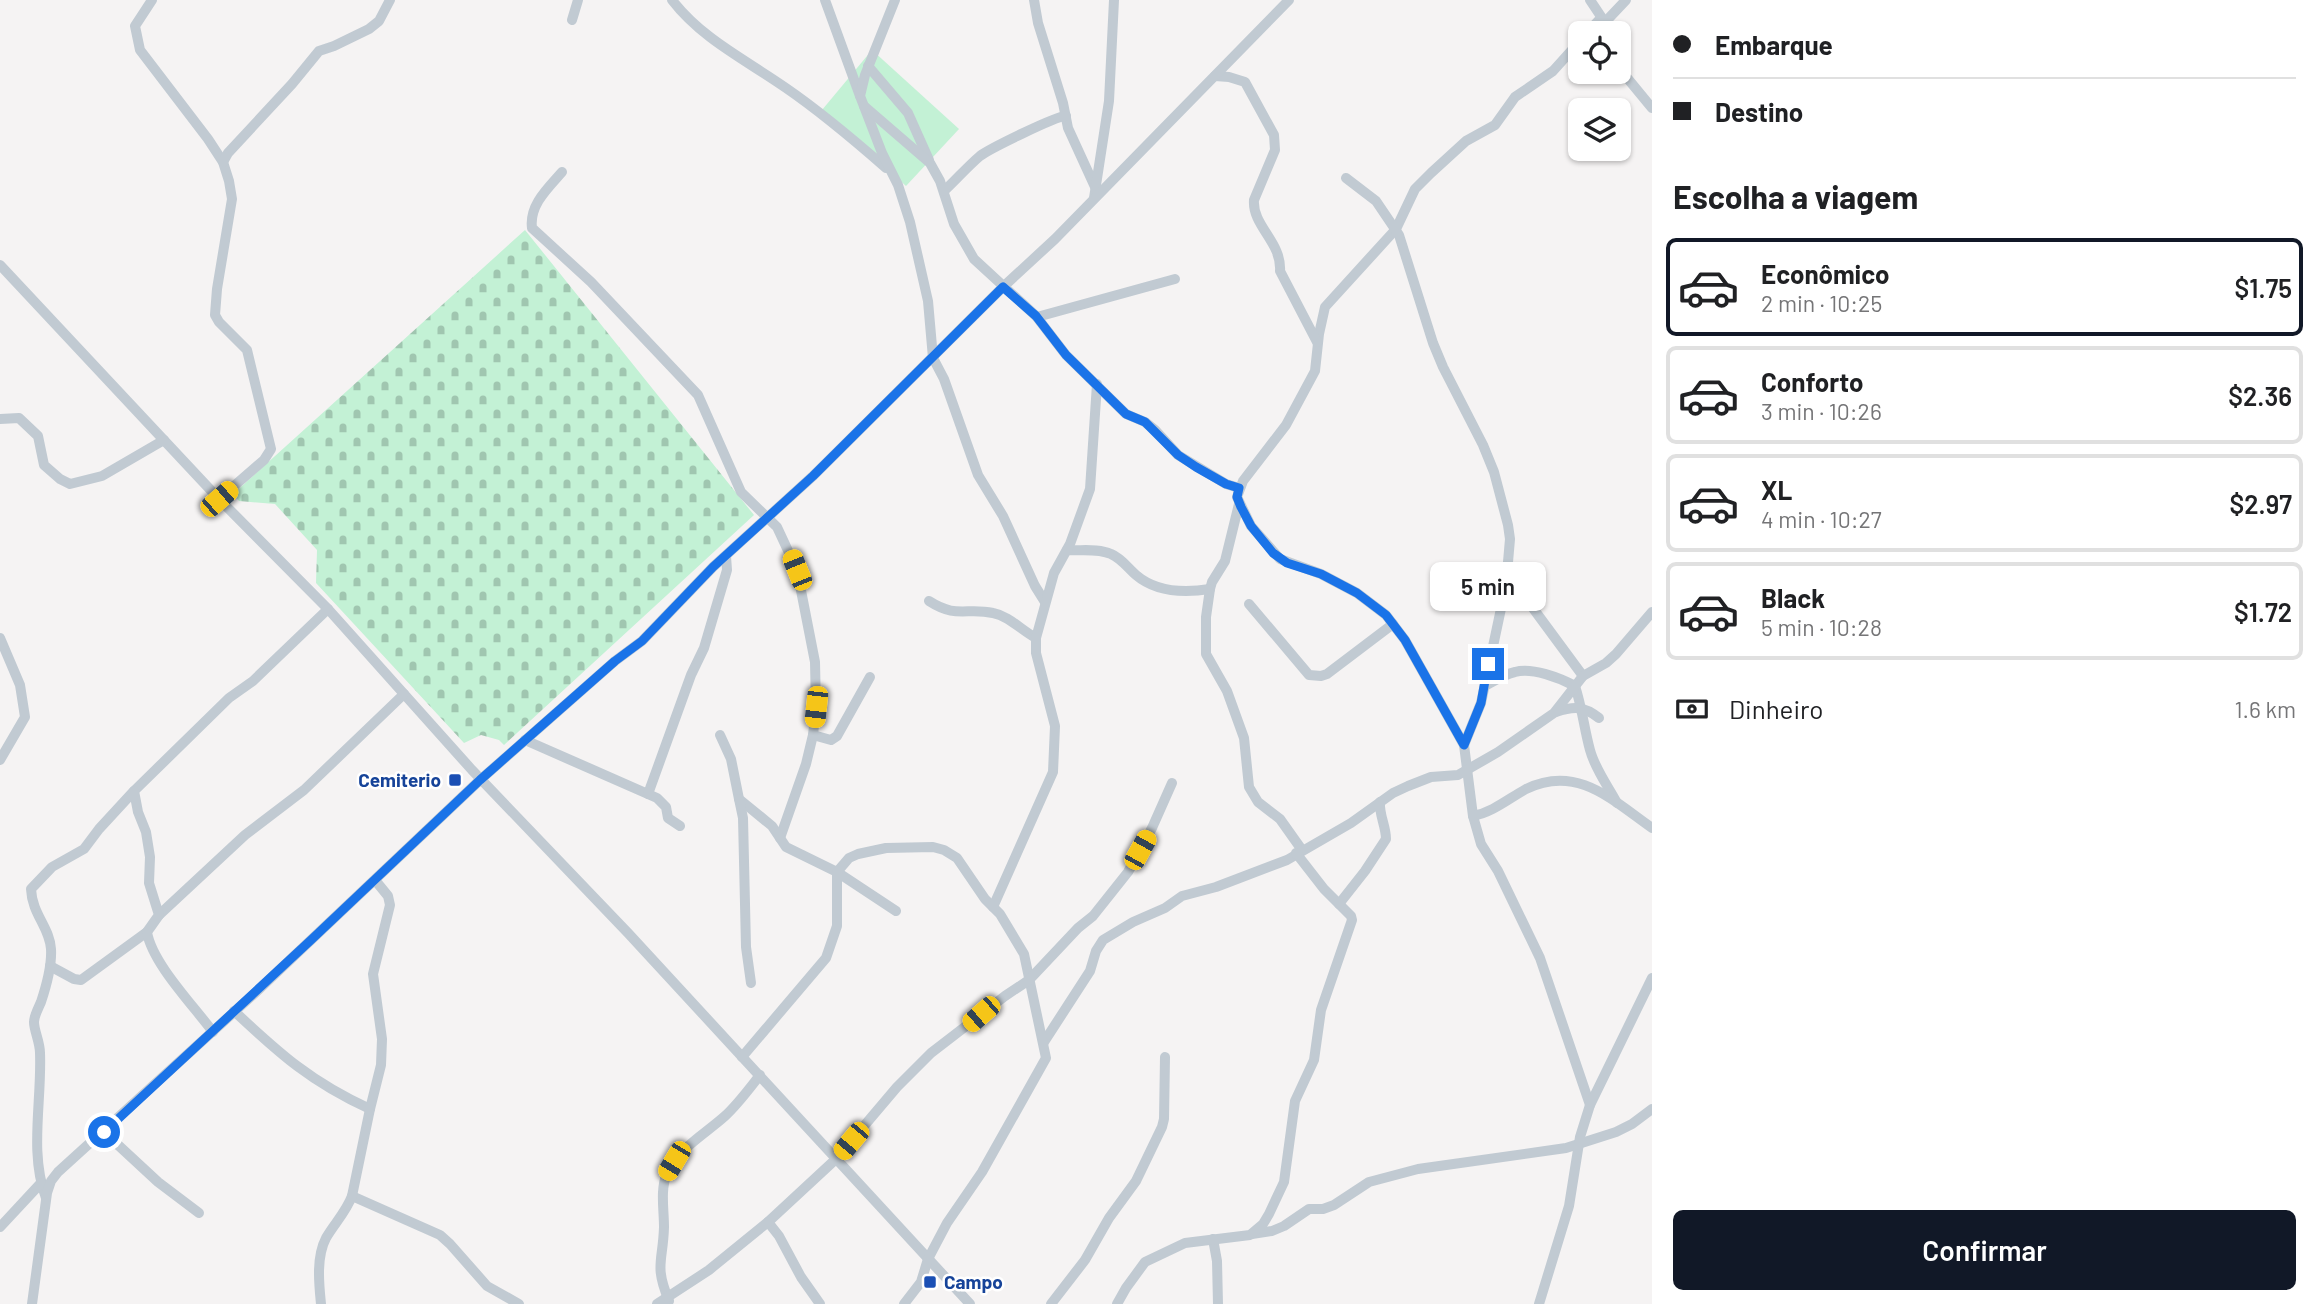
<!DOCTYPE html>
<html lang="pt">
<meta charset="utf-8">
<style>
:root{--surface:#fff;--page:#f2f2f2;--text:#202124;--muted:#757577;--line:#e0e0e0;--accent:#111827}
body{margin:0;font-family:Barlow,sans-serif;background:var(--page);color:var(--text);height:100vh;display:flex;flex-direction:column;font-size:26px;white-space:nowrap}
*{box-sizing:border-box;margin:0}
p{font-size:23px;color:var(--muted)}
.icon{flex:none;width:38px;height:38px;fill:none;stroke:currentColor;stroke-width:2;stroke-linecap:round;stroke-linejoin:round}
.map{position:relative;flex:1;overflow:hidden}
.panel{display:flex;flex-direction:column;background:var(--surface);width:665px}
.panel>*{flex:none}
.top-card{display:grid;align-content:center;height:154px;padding:0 21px;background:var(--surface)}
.controls{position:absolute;left:1568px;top:21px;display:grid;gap:14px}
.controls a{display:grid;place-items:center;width:63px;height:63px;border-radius:10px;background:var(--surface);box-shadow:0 2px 5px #0004;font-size:35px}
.end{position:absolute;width:32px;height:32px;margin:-16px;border:9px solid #1a73e8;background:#fff;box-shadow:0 0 0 4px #fff}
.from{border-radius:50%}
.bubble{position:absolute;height:49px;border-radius:10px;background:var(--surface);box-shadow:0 2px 5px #0004;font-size:23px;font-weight:600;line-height:49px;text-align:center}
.car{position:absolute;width:21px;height:42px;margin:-21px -10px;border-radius:9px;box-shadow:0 0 5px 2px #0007;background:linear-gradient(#f5c518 24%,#345 0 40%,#f5c518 0 76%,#345 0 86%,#f5c518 0)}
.top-card b{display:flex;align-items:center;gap:24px;height:66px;font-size:26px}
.top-card b+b{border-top:2px solid var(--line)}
.top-card i{width:18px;height:18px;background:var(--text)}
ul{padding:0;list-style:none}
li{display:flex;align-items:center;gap:21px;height:98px;margin:0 14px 10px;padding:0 7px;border:4px solid var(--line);border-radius:10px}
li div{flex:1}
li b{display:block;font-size:26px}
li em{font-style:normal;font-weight:600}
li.current{border-color:var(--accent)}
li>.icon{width:63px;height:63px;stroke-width:1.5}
h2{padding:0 21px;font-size:32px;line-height:84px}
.pay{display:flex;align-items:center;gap:18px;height:77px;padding:0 21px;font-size:26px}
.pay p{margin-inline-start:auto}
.action{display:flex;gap:14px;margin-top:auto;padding:14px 21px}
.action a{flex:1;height:80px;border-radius:10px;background:var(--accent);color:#fff;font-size:28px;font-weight:600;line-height:80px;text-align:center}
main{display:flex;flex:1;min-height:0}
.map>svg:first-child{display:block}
.cemetery{fill:url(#cemetery-stones)}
.green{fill:#c3f1d5}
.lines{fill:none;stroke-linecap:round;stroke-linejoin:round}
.minor{stroke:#c1cad2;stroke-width:10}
.route{stroke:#1a73e8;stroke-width:9}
.transit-dot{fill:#1a4fb4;stroke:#fff;stroke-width:2.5}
.labels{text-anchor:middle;stroke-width:5;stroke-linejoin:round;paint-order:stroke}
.transit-label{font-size:19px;font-weight:bold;fill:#164399;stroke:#fff;text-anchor:end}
</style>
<main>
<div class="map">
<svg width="1652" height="1304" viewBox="0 0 1652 1304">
<defs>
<pattern id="cemetery-stones" width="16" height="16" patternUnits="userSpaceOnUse" patternTransform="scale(1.75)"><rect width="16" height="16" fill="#c3f1d5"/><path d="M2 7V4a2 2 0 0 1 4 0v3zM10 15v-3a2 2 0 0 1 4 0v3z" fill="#a0c6b0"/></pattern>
</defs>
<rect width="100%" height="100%" fill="#f5f3f3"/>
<!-- cemetery -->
<polygon class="cemetery" points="525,230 754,515 504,745 499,740 481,735 464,743 316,583 317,550 275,504 239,501 233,494"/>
<!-- green -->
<polygon class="green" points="872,50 959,129 906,186 822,110"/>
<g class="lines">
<!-- minor -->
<g class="minor">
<polyline points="152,0 135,26 140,50 208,139 223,162 229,181 232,199 217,289 215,315 219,322 247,350 271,449 264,460 219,499"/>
<path d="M 672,0 C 702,39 746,60 786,88 C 821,112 854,140 886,168"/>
<polyline points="825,0 860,96"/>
<polyline points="895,0 865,75 860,96 882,153 898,185 910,222 928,301 933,358 944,379 978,475 1003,516 1035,586 1045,602"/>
<polyline points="1034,0 1038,23 1063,103 1068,128 1095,187"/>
<polyline points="1590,0 1606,24"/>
<polyline points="572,20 578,0"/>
<polyline points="1587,33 1601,18"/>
<polyline points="1605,33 1609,18 1626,0"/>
<polyline points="1580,41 1553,71 1515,97 1495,125 1466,141 1431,173 1415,189 1396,229 1325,307 1319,334 1315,371 1286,425 1243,481 1237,497 1251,526 1280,559 1321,574 1357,593 1386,615 1405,640 1464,745 1473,816 1481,844 1498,871 1540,958 1590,1105"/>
<polyline points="868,66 908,113 929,160"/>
<polyline points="1619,68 1652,108"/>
<path d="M 1215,76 L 1229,77 L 1245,82 L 1274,135 L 1275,150 L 1254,200 C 1252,226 1282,242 1280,271 L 1317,342"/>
<polyline points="864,106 930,163 940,181 954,224 974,259 1036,316 1066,355 1126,414 1145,422 1155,430 1178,455 1226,484 1239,488"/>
<polyline points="223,162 228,153 292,84 319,51 334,46 369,29 379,21 390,0"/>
<path d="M 562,172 C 548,188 529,205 532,228 L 591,282 L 698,395 L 741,492 L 777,527 L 797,570 L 815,662 L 816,707 L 813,735 L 806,764 L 780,838"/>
<polyline points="1346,178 1376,201 1399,235 1433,343 1443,367 1483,445 1494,472 1508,525 1510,539 1506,585 1481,703 1464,745"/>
<path d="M 944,191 C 956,180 967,167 980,156 C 989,149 1056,116 1066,116"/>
<polyline points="1094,198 1109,101 1114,0"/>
<polyline points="0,265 219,499 328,609 472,770 628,933 970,1304"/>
<polyline points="1037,317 1175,279"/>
<polyline points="0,419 19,418 38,436 44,465 60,479 70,484 102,476 164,440"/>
<polyline points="1239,504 1225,561 1212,582 1210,589 1206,617 1206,654 1227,691 1244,738 1249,787 1258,802 1280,819 1302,850"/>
<path d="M 1067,550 C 1081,551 1098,548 1111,554 C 1121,558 1128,568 1136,575 C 1157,593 1185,593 1210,589"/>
<polyline points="1507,573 1583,676"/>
<path d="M 929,601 C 957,619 966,607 993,613 C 1009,616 1021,630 1036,638"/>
<polyline points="1249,604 1309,675 1321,676 1327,674 1393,624"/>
<polyline points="0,638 20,685 25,717 0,760"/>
<path d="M 1485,686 C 1494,681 1505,674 1515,672 C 1532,667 1560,678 1575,686 C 1582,707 1584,728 1590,750 C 1595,769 1608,786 1617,803"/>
<path d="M 1556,712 C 1574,706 1584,706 1599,718"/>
<polyline points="720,735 731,759 739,799 772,826 786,847 837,872 896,911"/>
<polyline points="813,735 831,740 837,736 870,677"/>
<polyline points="525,740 657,798 666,807 668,818 680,826"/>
<polyline points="648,794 691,675 704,648 727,570 726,556"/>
<polyline points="739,799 743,818 746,947 751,983"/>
<path d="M 1473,816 C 1493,812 1508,799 1526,789 C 1577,764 1612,800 1652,828"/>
<path d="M 1339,904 L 1365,871 L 1386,839 C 1386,826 1379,815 1380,802"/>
<polyline points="993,907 1053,772 1055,726 1036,653 1036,638 1054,573 1070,544 1090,489 1097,384"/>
<polyline points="159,915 245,835 304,790 404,694"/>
<polyline points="50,966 74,979 81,980 147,932"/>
<path d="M 234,1011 C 280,1054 311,1082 370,1109"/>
<path d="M 213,1032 C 193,1005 152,963 147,932 L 159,915 L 149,883 L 150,857 L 146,832 L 138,812 L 134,791 L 229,698 L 253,681 L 328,609"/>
<polyline points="1044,1042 1090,971 1096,951 1103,940 1133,922 1165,908 1182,896 1216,887 1287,860 1351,823 1393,793 1408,786 1431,777 1458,775 1498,752 1554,713 1583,676 1606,663 1616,654 1652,612"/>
<polyline points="742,1057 826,958 837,926 837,872 849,858 858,854 886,848 933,847 944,850 957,858 985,899 1000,914 1024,954 1046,1058 982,1172 947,1223 928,1259 921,1282 904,1304"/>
<polyline points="104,1132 158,1182 199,1213"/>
<polyline points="352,1196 440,1235 450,1244 487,1286 519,1304"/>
<path d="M 46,1198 C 29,1153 42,1101 40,1053 C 40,1042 34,1031 34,1022 C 34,1016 38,1009 41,1002 C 46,987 52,966 51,949 C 50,928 32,914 31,889 L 52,867 L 84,849 L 99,829 L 134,791"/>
<polyline points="768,1222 779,1236 801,1277 820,1304"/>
<polyline points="0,1227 41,1183"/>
<polyline points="1252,1234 1272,1231 1284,1226 1309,1209 1323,1209 1334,1205 1369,1182 1418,1169 1566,1148 1616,1132 1632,1124 1652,1109"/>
<polyline points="1213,1239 1217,1261 1218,1304"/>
<path d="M 669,1301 C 654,1265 663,1262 664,1227 C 664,1209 660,1190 667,1173 C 679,1148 705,1134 725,1116 C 738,1104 749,1089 760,1075"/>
<polyline points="32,1304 47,1193 51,1181 58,1172 255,993 480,780 615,661 642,641 713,567 813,476 1003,287 1055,239 1289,0"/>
<path d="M 321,1304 C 319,1284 316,1257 326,1238 C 334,1224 346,1212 352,1196 L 370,1109 L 381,1065 L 382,1039 L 373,974 L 390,905 L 388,896 L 375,880"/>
<polyline points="657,1304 709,1270 768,1222 836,1159 897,1087 931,1053 1005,996 1029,980 1078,928 1093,916 1128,872 1152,828 1172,783"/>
<polyline points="1051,1304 1085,1260 1109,1218 1136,1181 1162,1127 1164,1119 1165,1057"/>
<polyline points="1117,1304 1126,1288 1145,1262 1185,1243 1250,1235 1263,1224 1269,1214 1284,1182 1295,1101 1314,1060 1321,1010 1352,920 1351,916 1324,889 1296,853"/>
<polyline points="1539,1304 1569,1206 1580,1137 1590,1105 1652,978"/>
</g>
</g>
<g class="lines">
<!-- route -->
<polyline class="route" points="104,1132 311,940 480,780 615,661 642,641 713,567 813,476 1003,287 1036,316 1066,355 1126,414 1145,422 1178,455 1196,467 1226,484 1239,488 1237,497 1241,507 1251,526 1273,553 1287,563 1321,574 1357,593 1386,615 1405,640 1464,745 1481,703 1488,664"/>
</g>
<!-- markers -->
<g class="transit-dot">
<rect x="448" y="773" width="14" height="14" rx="3.5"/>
<rect x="923" y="1275" width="14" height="14" rx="3.5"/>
</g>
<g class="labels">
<!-- transit labels -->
<g class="transit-label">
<text x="441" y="787">Cemiterio</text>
<text x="944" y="1289" text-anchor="start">Campo</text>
</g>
</g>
</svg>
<div class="controls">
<a><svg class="icon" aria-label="locate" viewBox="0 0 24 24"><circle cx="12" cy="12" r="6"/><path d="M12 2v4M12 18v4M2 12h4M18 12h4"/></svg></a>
<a><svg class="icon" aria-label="layers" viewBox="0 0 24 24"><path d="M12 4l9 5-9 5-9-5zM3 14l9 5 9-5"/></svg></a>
</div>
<i class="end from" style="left:104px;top:1132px"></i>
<i class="end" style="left:1488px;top:664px"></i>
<div class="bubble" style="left:1430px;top:562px;width:116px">5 min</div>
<i class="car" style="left:219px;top:499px;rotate:49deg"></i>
<i class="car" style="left:797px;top:570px;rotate:338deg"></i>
<i class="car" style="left:816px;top:707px;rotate:186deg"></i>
<i class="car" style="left:1140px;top:850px;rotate:29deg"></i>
<i class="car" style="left:981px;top:1014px;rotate:229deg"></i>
<i class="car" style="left:851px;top:1141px;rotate:220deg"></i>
<i class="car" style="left:674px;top:1161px;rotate:211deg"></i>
</div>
<section class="panel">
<div class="top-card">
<b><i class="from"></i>Embarque</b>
<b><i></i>Destino</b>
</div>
<h2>Escolha a viagem</h2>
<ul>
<li class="current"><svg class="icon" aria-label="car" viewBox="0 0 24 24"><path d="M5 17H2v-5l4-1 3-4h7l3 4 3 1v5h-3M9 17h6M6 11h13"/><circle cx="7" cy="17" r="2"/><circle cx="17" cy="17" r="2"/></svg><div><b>Econômico</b><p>2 min · 10:25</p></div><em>$1.75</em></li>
<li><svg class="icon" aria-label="car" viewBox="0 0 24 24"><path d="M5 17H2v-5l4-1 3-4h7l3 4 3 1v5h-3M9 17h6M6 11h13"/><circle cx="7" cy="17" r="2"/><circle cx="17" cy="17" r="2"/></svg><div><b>Conforto</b><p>3 min · 10:26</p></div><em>$2.36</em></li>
<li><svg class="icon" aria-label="car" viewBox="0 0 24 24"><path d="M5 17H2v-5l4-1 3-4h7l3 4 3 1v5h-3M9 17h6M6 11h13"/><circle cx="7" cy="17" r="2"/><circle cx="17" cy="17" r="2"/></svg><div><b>XL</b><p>4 min · 10:27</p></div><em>$2.97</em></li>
<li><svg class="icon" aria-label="car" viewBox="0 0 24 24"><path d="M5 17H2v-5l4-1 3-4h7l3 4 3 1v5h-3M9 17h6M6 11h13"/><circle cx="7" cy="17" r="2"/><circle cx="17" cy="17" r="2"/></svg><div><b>Black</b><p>5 min · 10:28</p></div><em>$1.72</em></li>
</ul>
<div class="pay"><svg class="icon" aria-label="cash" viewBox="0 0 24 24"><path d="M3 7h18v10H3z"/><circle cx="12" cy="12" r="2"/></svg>Dinheiro<p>1.6 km</p></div>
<div class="action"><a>Confirmar</a></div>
</section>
</main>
